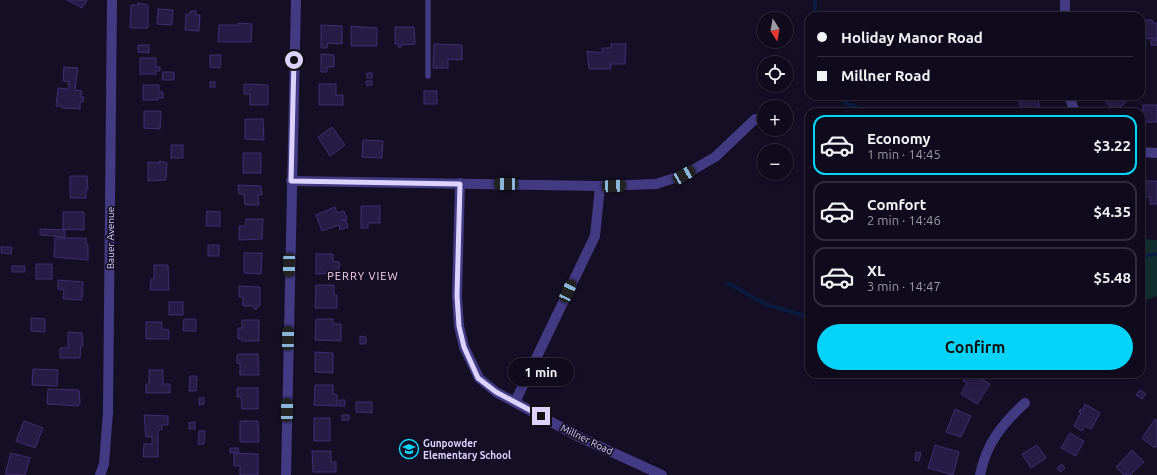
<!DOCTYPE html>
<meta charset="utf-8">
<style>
:root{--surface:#0f0b1c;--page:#181425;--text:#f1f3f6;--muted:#9b9ba3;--line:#2f2b3b;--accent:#04d4fa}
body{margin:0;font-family:Ubuntu,sans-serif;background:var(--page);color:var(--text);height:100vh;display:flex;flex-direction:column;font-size:15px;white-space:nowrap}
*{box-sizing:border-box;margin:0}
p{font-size:13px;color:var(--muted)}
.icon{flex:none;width:22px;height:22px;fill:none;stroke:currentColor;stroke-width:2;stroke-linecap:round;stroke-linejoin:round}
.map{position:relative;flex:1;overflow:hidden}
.panel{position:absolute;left:805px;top:108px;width:340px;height:270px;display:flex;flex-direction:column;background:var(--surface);border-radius:12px;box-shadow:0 2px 6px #0003,0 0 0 1px var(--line)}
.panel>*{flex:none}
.guide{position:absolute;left:805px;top:12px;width:340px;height:88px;border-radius:12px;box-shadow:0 2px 6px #0003,0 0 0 1px var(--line);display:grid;align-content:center;height:88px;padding:0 12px;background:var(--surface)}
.needle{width:26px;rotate:169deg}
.tools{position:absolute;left:757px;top:12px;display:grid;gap:8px}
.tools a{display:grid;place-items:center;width:36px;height:36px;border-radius:50%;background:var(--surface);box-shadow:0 2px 6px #0003,0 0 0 1px var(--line);font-size:20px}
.end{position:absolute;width:18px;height:18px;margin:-9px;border:5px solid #dcd4fe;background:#111;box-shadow:0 0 0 2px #111}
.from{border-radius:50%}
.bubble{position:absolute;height:28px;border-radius:14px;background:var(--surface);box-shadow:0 2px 6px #0003,0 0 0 1px var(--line);font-size:13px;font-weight:700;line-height:28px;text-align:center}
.car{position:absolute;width:12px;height:24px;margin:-12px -6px;border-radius:5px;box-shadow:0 0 3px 1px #0007;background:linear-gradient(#222 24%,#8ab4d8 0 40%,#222 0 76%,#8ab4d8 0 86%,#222 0)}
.guide b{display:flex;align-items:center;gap:14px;height:38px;font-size:15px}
.guide b+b{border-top:1px solid var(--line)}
.guide i{width:10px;height:10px;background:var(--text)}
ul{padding:7px 0 0;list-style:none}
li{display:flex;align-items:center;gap:12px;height:60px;margin:0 8px 6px;padding:0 4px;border:2px solid var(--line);border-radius:12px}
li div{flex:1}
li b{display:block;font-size:15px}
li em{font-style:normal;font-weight:700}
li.active{border-color:var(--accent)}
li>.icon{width:36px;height:36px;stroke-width:1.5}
.cta{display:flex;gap:8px;margin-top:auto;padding:8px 12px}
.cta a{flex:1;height:46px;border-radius:24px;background:var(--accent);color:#111;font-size:16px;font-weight:700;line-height:46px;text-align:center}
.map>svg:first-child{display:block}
.green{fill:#122f2f}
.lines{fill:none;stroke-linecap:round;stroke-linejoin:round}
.stream{stroke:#0b1c43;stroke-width:3.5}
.building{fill:#271c46;stroke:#3f2e72}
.lane{stroke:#423b84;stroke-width:5.5}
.street{stroke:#423b84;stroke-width:10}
.route{stroke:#dcd4fe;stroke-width:5}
.labels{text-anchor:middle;stroke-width:3.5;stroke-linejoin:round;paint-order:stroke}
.street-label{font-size:10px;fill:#dcd4fe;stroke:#140f25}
.poi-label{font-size:10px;font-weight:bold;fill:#dcd4fe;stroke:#140f25;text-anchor:start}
.neighbourhood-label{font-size:11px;letter-spacing:1px;fill:#fed6ee;stroke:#140f25}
</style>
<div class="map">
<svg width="1157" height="475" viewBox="0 0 1157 475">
<rect width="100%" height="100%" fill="#140f25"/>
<!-- green -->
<polygon class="green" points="1141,239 1157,240 1157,296 1141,302"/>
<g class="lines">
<!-- stream -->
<g class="stream">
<polyline points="815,1 815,16"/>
<polyline points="837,96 848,104 870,112"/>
<path d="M 1141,264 C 1145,255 1147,255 1157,254"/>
<polyline points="728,283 765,304 809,317"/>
</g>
</g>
<!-- building -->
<g class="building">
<polygon points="67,0 87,0 82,8"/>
<polygon points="138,3 148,5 148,28 130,28 131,5 138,5"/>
<polygon points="158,9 173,10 172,25 157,24"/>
<polygon points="191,11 196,11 196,15 200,15 199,31 185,30 186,14 190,14"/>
<polygon points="1141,20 1152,20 1153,23 1157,23 1157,39 1141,38"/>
<polygon points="238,23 252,24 251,42 218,42 219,25 238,25"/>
<polygon points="321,25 342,26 342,44 328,43 327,48 321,48"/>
<polygon points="351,26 377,28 377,46 351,46"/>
<polygon points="395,27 414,27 415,44 401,45 401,47 398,47 398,44 395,44"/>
<rect x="1151" y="40" width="6" height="5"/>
<polygon points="434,44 462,45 462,60 448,59 448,68 433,68"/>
<polygon points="611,44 626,44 625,64 611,64 611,69 589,69 587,51 602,53 602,48 611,48"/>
<polygon points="138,45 149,45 149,53 138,52"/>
<polygon points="321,54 334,55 334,67 327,67 327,72 321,72"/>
<polygon points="210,55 221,55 220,68 210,67"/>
<polygon points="140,58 156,58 156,67 160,67 160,71 156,71 156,74 140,74"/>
<polygon points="64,67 78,68 75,90 82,91 81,97 84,97 83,102 80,102 80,109 62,108 62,106 56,106 58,88 68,89 69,82 63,81"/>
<polygon points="163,72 174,72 174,80 162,80"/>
<rect x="367" y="73" width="5" height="5"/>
<polygon points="366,81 372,81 372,85 367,86"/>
<rect x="210" y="82" width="5" height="5"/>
<polygon points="244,84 268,85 268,105 250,105 250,94 244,94"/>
<polygon points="319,84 336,84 336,95 343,95 343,105 319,105"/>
<polygon points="143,85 159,85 159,92 163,92 163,98 158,98 158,100 143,100"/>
<rect x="424" y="91" width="13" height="13"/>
<polygon points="1101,96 1124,96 1122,98 1126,102 1114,112"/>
<polygon points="1038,97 1040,112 1022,112 1019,101"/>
<polygon points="1143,105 1157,105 1157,122 1142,122"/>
<polygon points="144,111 161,111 160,129 144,128"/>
<polygon points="245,119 263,119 264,140 245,139"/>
<polygon points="332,127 345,145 330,156 318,137"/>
<polygon points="363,140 383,141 382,158 362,157"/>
<rect x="171" y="145" width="12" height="13"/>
<rect x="243" y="153" width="18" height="20"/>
<polygon points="159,161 167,163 166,180 148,181 148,162 159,163"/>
<polygon points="70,176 87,176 88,189 86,189 86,198 70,198"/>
<polygon points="1145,181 1157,181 1157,204 1150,204 1150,197 1144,197"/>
<polygon points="238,185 261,186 262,195 258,195 259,205 245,205 244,194 239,194"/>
<polygon points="361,206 380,206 380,223 368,223 368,228 361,228"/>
<polygon points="335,207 337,213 344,211 347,219 341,221 346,220 348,227 340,230 339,225 322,231 316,215"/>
<polygon points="207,211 220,212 220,226 206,226"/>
<polygon points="63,212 84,212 84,230 63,229"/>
<polygon points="246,219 263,219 262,239 239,240 239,226 245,226"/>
<polygon points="40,229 65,230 65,237 40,235"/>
<polygon points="55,238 86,238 86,244 88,245 88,260 54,257"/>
<rect x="208" y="245" width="11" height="11"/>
<polygon points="1,247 12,247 11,254 1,253"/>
<polygon points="244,253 262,253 261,274 244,273"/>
<polygon points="316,254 333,254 333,261 339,262 340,265 337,273 316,274"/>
<rect x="36" y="264" width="16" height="15"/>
<polygon points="154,265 168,265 169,290 150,290 151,279 154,279"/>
<rect x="12" y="266" width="13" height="6"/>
<polygon points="58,280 83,282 82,300 63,299 64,290 58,289"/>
<polygon points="316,285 334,285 334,295 337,295 337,308 315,308"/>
<polygon points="239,286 260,287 260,306 257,306 257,309 254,309 254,306 243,306 243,297 239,297"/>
<rect x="169" y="302" width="14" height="13"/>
<polygon points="31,318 45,319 45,332 31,331"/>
<polygon points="184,319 196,319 196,331 183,331"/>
<polygon points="316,319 333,319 333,324 341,324 341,341 315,340"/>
<polygon points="242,320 259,320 259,341 242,341 242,339 238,339 238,328 242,328"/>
<polygon points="146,322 162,322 162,329 169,330 169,339 146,339"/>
<polygon points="68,332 82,333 83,346 81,346 80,358 60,358 60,348 68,348"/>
<polygon points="360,336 366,337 366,344 360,344"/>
<polygon points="315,352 333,353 333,373 315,372"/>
<polygon points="240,354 258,354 259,375 240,375 240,364 237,363 237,355"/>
<polygon points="33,369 58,370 57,386 32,385"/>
<polygon points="149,370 163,370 163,384 170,384 170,393 146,393 146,384 149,384"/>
<polygon points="973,374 990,384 977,404 961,394 967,383 963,381 967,375 971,377"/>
<polygon points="190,376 197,376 196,391 189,391"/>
<polygon points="315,385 333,385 333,394 337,395 337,406 314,405"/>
<polygon points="237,388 258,388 258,409 242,409 241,397 237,397"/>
<polygon points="48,389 79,390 80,403 78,406 47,404"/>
<polygon points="1140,390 1146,394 1142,399 1136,395"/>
<polygon points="199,398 204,398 204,404 199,405"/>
<rect x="339" y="400" width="6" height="6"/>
<polygon points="356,402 372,402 372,413 356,412"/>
<polygon points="1085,404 1100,413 1091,429 1085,426 1082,431 1074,426 1081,413 1079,412 1081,409 1083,410"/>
<polygon points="955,409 971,416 961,437 946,432"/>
<polygon points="144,415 168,416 168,425 162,425 162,429 158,431 158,457 143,457 144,444 152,444 152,437 146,437"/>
<rect x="342" y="415" width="7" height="5"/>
<rect x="314" y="418" width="16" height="23"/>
<polygon points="1155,419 1157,421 1157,446 1155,448 1142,438"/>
<polygon points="24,421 43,428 35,448 16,441"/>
<polygon points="240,421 258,421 259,442 240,442"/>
<polygon points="195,422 195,429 189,429 189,423"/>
<polygon points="199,431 205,431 204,444 198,444"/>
<polygon points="1070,433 1084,441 1076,456 1061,448"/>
<polygon points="935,445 959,452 953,475 928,468"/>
<polygon points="1037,445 1046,458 1031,468 1022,454"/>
<polygon points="230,448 238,448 239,452 230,453"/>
<polygon points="1132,450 1144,462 1130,475 1124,475 1116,467"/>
<polygon points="312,451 331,451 331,462 336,462 336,472 313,472"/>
<polygon points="916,452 921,453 919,461 915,460"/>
<polygon points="11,453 30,458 25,475 5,474"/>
<polygon points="234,453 258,454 258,475 240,475 240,466 234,466"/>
<polygon points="1062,464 1065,468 1060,472 1057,468"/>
</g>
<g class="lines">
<!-- lane -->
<polyline class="lane" points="428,0 428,76"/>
<!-- street -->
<g class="street">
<polyline points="1065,16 1065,0"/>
<polyline points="1069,96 1075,112"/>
<polyline points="1141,152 1157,153"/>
<polyline points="291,181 600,186 656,184 684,175 715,157 755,119"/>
<polyline points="460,183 457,296 459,326 464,347 479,378 496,392 579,437 662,475"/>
<polyline points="515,402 595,236 600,186"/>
<polyline points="100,475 104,464 108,412 112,0"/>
<polyline points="286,475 296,0"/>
<path d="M 980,475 C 986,444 1002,424 1025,403"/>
</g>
</g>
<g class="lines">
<!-- route -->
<polyline class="route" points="294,60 291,181 460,184 457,296 459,326 464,347 478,378 496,392 541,416"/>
</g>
<!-- icons -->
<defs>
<symbol id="school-ring" viewBox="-11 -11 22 22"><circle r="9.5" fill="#140f25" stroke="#04d4fa" stroke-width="1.5"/><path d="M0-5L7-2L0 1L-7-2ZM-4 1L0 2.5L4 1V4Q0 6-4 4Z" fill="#04d4fa"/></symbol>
</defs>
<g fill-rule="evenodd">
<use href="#school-ring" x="398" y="438" width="22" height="22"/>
</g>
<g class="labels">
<!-- street labels -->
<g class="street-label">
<text transform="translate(110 238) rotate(-90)" y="4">Bauer Avenue</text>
<text transform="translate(587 439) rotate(26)" y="4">Millner Road</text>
</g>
<!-- poi labels -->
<g class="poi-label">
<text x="423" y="447">Gunpowder<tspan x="423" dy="12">Elementary School</tspan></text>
</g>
<!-- neighbourhood labels -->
<g class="neighbourhood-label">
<text x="363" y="280">PERRY VIEW</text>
</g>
</g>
</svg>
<div class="tools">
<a><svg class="needle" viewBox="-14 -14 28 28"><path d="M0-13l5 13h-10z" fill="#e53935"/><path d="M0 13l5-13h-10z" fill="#9b9ba3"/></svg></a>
<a><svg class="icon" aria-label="locate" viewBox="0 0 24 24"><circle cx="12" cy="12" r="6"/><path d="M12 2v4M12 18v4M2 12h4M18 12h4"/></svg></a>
<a>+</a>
<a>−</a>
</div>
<i class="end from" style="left:294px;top:60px"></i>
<i class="end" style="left:541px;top:416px"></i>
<div class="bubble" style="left:508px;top:358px;width:66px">1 min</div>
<i class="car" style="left:684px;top:175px;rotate:60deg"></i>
<i class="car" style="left:506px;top:184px;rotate:271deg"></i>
<i class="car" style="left:614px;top:186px;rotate:88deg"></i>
<i class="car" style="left:289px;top:265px;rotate:181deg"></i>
<i class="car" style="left:568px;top:291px;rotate:25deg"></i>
<i class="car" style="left:288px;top:338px;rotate:1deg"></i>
<i class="car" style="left:287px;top:410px;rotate:1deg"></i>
<div class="guide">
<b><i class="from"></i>Holiday Manor Road</b>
<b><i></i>Millner Road</b>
</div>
<section class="panel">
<ul>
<li class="active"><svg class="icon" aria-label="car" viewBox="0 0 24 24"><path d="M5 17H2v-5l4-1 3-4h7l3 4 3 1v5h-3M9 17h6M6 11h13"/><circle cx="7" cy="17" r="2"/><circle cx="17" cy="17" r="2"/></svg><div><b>Economy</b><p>1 min · 14:45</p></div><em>$3.22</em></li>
<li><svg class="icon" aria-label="car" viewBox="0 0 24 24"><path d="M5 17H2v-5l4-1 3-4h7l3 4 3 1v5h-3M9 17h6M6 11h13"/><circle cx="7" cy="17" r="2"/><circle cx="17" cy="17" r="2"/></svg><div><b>Comfort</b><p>2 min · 14:46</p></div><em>$4.35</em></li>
<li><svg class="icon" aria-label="car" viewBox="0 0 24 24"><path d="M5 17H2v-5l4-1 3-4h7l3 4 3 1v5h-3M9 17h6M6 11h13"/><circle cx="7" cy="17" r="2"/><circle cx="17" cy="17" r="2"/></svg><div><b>XL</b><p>3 min · 14:47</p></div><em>$5.48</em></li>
</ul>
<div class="cta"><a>Confirm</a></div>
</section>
</div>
